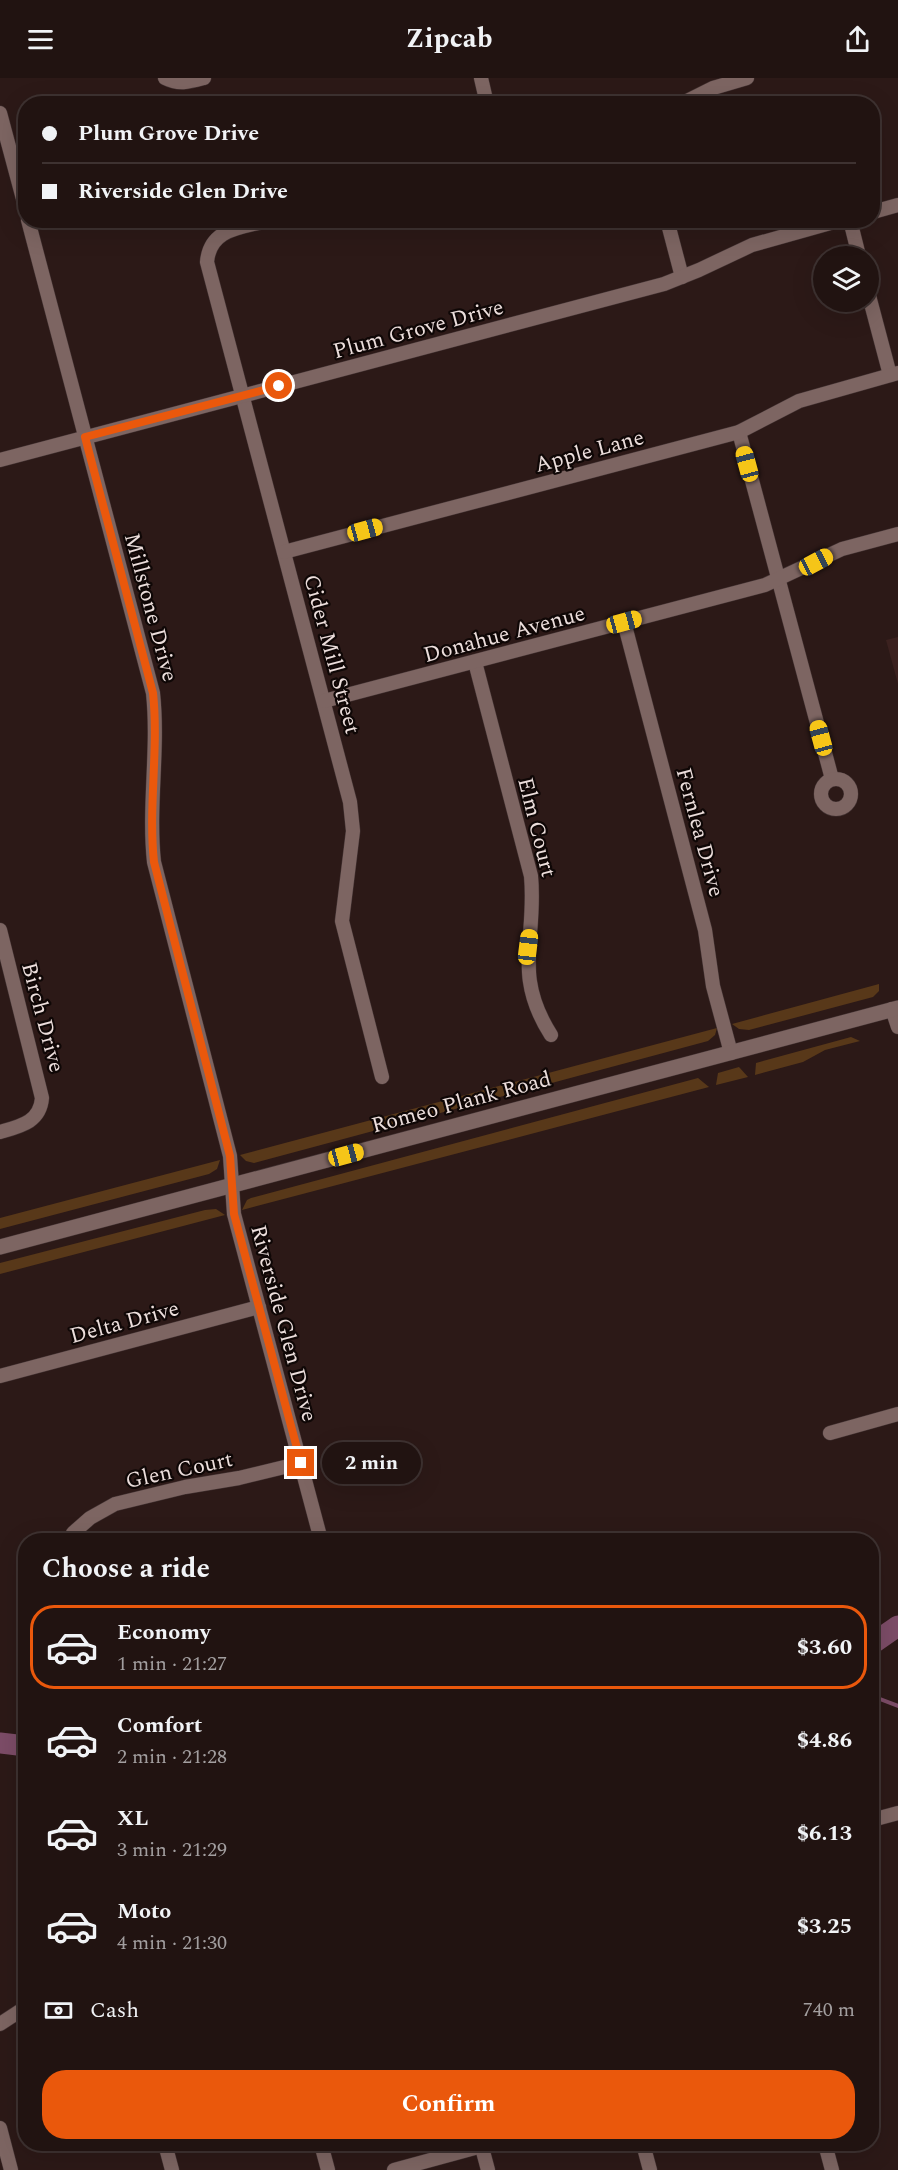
<!DOCTYPE html>
<meta charset="utf-8">
<style>
:root{--surface:#211311;--page:#291c1a;--text:#f1f3f6;--muted:#a29e9f;--line:#3e3231;--accent:#ea580c}
body{margin:0;font-family:Spectral,serif;background:var(--page);color:var(--text);height:100vh;display:flex;flex-direction:column;font-size:22px;white-space:nowrap}
*{box-sizing:border-box;margin:0}
p{font-size:20px;color:var(--muted)}
.icon{flex:none;width:33px;height:33px;fill:none;stroke:currentColor;stroke-width:2;stroke-linecap:round;stroke-linejoin:round}
.map{position:relative;flex:1;overflow:hidden}
.panel{position:absolute;left:18px;top:1455px;width:861px;height:618px;display:flex;flex-direction:column;background:var(--surface);border-radius:24px;box-shadow:0 6px 24px #0002,0 0 0 2px var(--line)}
.panel>*{flex:none}
.top-card{position:absolute;left:18px;top:18px;width:862px;height:132px;border-radius:24px;box-shadow:0 6px 24px #0002,0 0 0 2px var(--line);display:grid;align-content:center;height:132px;padding:0 24px;background:var(--surface)}
.fabs{position:absolute;left:813px;top:168px;display:grid;gap:12px}
.fabs a{display:grid;place-items:center;width:66px;height:66px;border-radius:50%;background:var(--surface);box-shadow:0 6px 24px #0002,0 0 0 2px var(--line);font-size:30px}
.end{position:absolute;width:27px;height:27px;margin:-14px;border:8px solid #ea580c;background:#fff;box-shadow:0 0 0 3px #fff}
.from{border-radius:50%}
.bubble{position:absolute;height:42px;border-radius:21px;background:var(--surface);box-shadow:0 6px 24px #0002,0 0 0 2px var(--line);font-size:20px;font-weight:700;line-height:42px;text-align:center}
.car{position:absolute;width:18px;height:36px;margin:-18px -9px;border-radius:8px;box-shadow:0 0 4px 2px #0007;background:linear-gradient(#f5c518 24%,#345 0 40%,#f5c518 0 76%,#345 0 86%,#f5c518 0)}
.top-card b{display:flex;align-items:center;gap:21px;height:57px;font-size:22px}
.top-card b+b{border-top:2px solid var(--line)}
.top-card i{width:15px;height:15px;background:var(--text)}
ul{padding:0;list-style:none}
li{display:flex;align-items:center;gap:18px;height:84px;margin:0 12px 9px;padding:0 12px;border:3px solid transparent;border-radius:24px}
li div{flex:1}
li b{display:block;font-size:22px}
li em{font-style:normal;font-weight:700}
li.selected{border-color:var(--accent)}
li>.icon{width:54px;height:54px;stroke-width:1.5}
h2{padding:0 24px;font-size:27px;line-height:72px}
.pay{display:flex;align-items:center;gap:15px;height:66px;padding:0 24px;font-size:22px}
.pay p{margin-inline-start:auto}
.button{display:flex;gap:12px;margin-top:auto;padding:12px 24px}
.button a{flex:1;height:69px;border-radius:24px;background:var(--accent);color:#fff;font-size:24px;font-weight:700;line-height:69px;text-align:center}
header{display:flex;justify-content:space-between;align-items:center;height:78px;padding:0 24px;background:var(--surface);font-size:27px;font-weight:700}
.map>svg:first-child{display:block}
.built{fill:#3b211f}
.green{fill:#583819}
.lines{fill:none;stroke-linecap:round;stroke-linejoin:round}
.stream{stroke:#7c4c67;stroke-width:4}
.river{stroke:#7c4c67;stroke-width:21}
.street-casing{stroke:#443434;stroke-width:15}
.secondary-casing{stroke:#443434;stroke-width:16}
.street{stroke:#7d6562;stroke-width:14}
.secondary{stroke:#7d6562;stroke-width:15}
.route{stroke:#ea580c;stroke-width:8}
.labels{text-anchor:middle;stroke-width:4.5;stroke-linejoin:round;paint-order:stroke}
.street-label{font-size:22px;fill:#ecdedc;stroke:#0f0706}
</style>
<header><svg class="icon" aria-label="menu" viewBox="0 0 24 24"><path d="M4 6h16M4 12h16M4 18h16"/></svg>Zipcab<svg class="icon" aria-label="share" viewBox="0 0 24 24"><path d="M12 15V3M7 8l5-5 5 5M5 13v7h14v-7"/></svg></header>
<div class="map">
<svg width="898" height="2092" viewBox="0 0 898 2092">
<rect width="100%" height="100%" fill="#2c1917"/>
<!-- built -->
<polygon class="built" points="898,559 898,606 886,562"/>
<!-- green -->
<g class="green">
<polygon points="879,906 879,913 873,919 749,952 739,951 732,946"/>
<polygon points="717,950 715,957 708,963 254,1085 246,1083 240,1077"/>
<polygon points="851,959 860,963 825,972 803,984 755,997 756,985"/>
<polygon points="739,989 748,999 716,1007 718,995"/>
<polygon points="698,1000 709,1009 242,1132 247,1122 251,1120"/>
<polygon points="220,1082 217,1091 209,1096 0,1151 0,1140"/>
<polygon points="216,1131 225,1137 0,1196 0,1185 205,1132"/>
</g>
<g class="lines">
<!-- stream -->
<polyline class="stream" points="872,1618 898,1628"/>
<!-- river -->
<g class="river">
<polyline points="872,1566 898,1548"/>
<polyline points="0,1665 26,1668"/>
</g>
<defs>
<g id="street">
<path d="M 165,0 C 179,7 189,4 204,0"/>
<polyline points="481,0 487,26"/>
<polyline points="681,26 713,10 747,0"/>
<polyline points="0,35 26,132"/>
<polyline points="873,134 898,127"/>
<path d="M 28,142 L 153,615 C 159,671 148,728 154,784 L 230,1078 L 234,1136 L 321,1462"/>
<path d="M 270,142 C 243,150 210,149 207,184 L 350,724 L 353,753 L 342,843 L 382,999"/>
<polyline points="667,142 682,199"/>
<polyline points="850,142 859,178"/>
<polyline points="868,214 890,297"/>
<polyline points="739,354 832,701"/>
<polyline points="0,382 664,206 699,192 752,167 841,142"/>
<polyline points="284,474 739,354 799,323 898,295"/>
<polyline points="624,544 705,852 713,908 731,975"/>
<path d="M 475,584 L 531,798 C 537,861 512,896 551,957"/>
<polyline points="324,623 765,507 842,471 898,456"/>
<circle cx="836" cy="716" r="15"/>
<path d="M 0,852 L 42,1020 C 40,1044 21,1048 0,1054"/>
<polyline points="892,931 898,949"/>
<polyline points="0,1298 259,1229"/>
<polyline points="830,1355 898,1336"/>
<polyline points="73,1455 90,1440 115,1426 185,1409 239,1400 301,1385"/>
<polyline points="872,1742 898,1735"/>
<polyline points="0,1946 26,1929"/>
<polyline points="0,2050 11,2092"/>
<polyline points="165,2066 172,2092"/>
<polyline points="321,2066 328,2092"/>
<polyline points="481,2066 488,2092"/>
<polyline points="643,2066 650,2092"/>
<polyline points="825,2066 832,2092"/>
<polyline points="394,2092 482,2068"/>
</g>
<polyline id="secondary" points="0,1169 898,930"/>
</defs>
<!-- street casing -->
<use href="#street" class="street-casing"/>
<!-- secondary casing -->
<use href="#secondary" class="secondary-casing"/>
<!-- street -->
<use href="#street" class="street"/>
<!-- secondary -->
<use href="#secondary" class="secondary"/>
</g>
<g class="lines">
<!-- route -->
<path class="route" d="M 279,308 L 85,359 L 153,615 C 159,671 148,728 154,784 L 230,1078 L 234,1136 L 301,1385"/>
</g>
<g class="labels">
<!-- street labels -->
<g class="street-label">
<text transform="translate(418 250) rotate(-15)" y="8">Plum Grove Drive</text>
<text transform="translate(589 372) rotate(-15)" y="8">Apple Lane</text>
<text transform="translate(152 529) rotate(75)" y="8">Millstone Drive</text>
<text transform="translate(504 555) rotate(-15)" y="8">Donahue Avenue</text>
<text transform="translate(333 576) rotate(75)" y="8">Cider Mill Street</text>
<text transform="translate(538 749) rotate(76)" y="8">Elm Court</text>
<text transform="translate(701 754) rotate(75)" y="8">Fernlea Drive</text>
<text transform="translate(44 939) rotate(75)" y="8">Birch Drive</text>
<text transform="translate(461 1023) rotate(-15)" y="8">Romeo Plank Road</text>
<text transform="translate(124 1243) rotate(-15)" y="8">Delta Drive</text>
<text transform="translate(285 1245) rotate(75)" y="8">Riverside Glen Drive</text>
<text transform="translate(179 1391) rotate(-12)" y="8">Glen Court</text>
</g>
</g>
</svg>
<div class="fabs">
<a><svg class="icon" aria-label="layers" viewBox="0 0 24 24"><path d="M12 4l9 5-9 5-9-5zM3 14l9 5 9-5"/></svg></a>
</div>
<i class="end from" style="left:279px;top:308px"></i>
<i class="end" style="left:301px;top:1385px"></i>
<div class="bubble" style="left:322px;top:1364px;width:99px">2 min</div>
<i class="car" style="left:747px;top:386px;rotate:345deg"></i>
<i class="car" style="left:365px;top:452px;rotate:75deg"></i>
<i class="car" style="left:816px;top:484px;rotate:62deg"></i>
<i class="car" style="left:624px;top:544px;rotate:75deg"></i>
<i class="car" style="left:821px;top:660px;rotate:345deg"></i>
<i class="car" style="left:528px;top:869px;rotate:7deg"></i>
<i class="car" style="left:346px;top:1077px;rotate:75deg"></i>
<div class="top-card">
<b><i class="from"></i>Plum Grove Drive</b>
<b><i></i>Riverside Glen Drive</b>
</div>
<section class="panel">
<h2>Choose a ride</h2>
<ul>
<li class="selected"><svg class="icon" aria-label="car" viewBox="0 0 24 24"><path d="M5 17H2v-5l4-1 3-4h7l3 4 3 1v5h-3M9 17h6M6 11h13"/><circle cx="7" cy="17" r="2"/><circle cx="17" cy="17" r="2"/></svg><div><b>Economy</b><p>1 min · 21:27</p></div><em>$3.60</em></li>
<li><svg class="icon" aria-label="car" viewBox="0 0 24 24"><path d="M5 17H2v-5l4-1 3-4h7l3 4 3 1v5h-3M9 17h6M6 11h13"/><circle cx="7" cy="17" r="2"/><circle cx="17" cy="17" r="2"/></svg><div><b>Comfort</b><p>2 min · 21:28</p></div><em>$4.86</em></li>
<li><svg class="icon" aria-label="car" viewBox="0 0 24 24"><path d="M5 17H2v-5l4-1 3-4h7l3 4 3 1v5h-3M9 17h6M6 11h13"/><circle cx="7" cy="17" r="2"/><circle cx="17" cy="17" r="2"/></svg><div><b>XL</b><p>3 min · 21:29</p></div><em>$6.13</em></li>
<li><svg class="icon" aria-label="car" viewBox="0 0 24 24"><path d="M5 17H2v-5l4-1 3-4h7l3 4 3 1v5h-3M9 17h6M6 11h13"/><circle cx="7" cy="17" r="2"/><circle cx="17" cy="17" r="2"/></svg><div><b>Moto</b><p>4 min · 21:30</p></div><em>$3.25</em></li>
</ul>
<div class="pay"><svg class="icon" aria-label="cash" viewBox="0 0 24 24"><path d="M3 7h18v10H3z"/><circle cx="12" cy="12" r="2"/></svg>Cash<p>740 m</p></div>
<div class="button"><a>Confirm</a></div>
</section>
</div>
